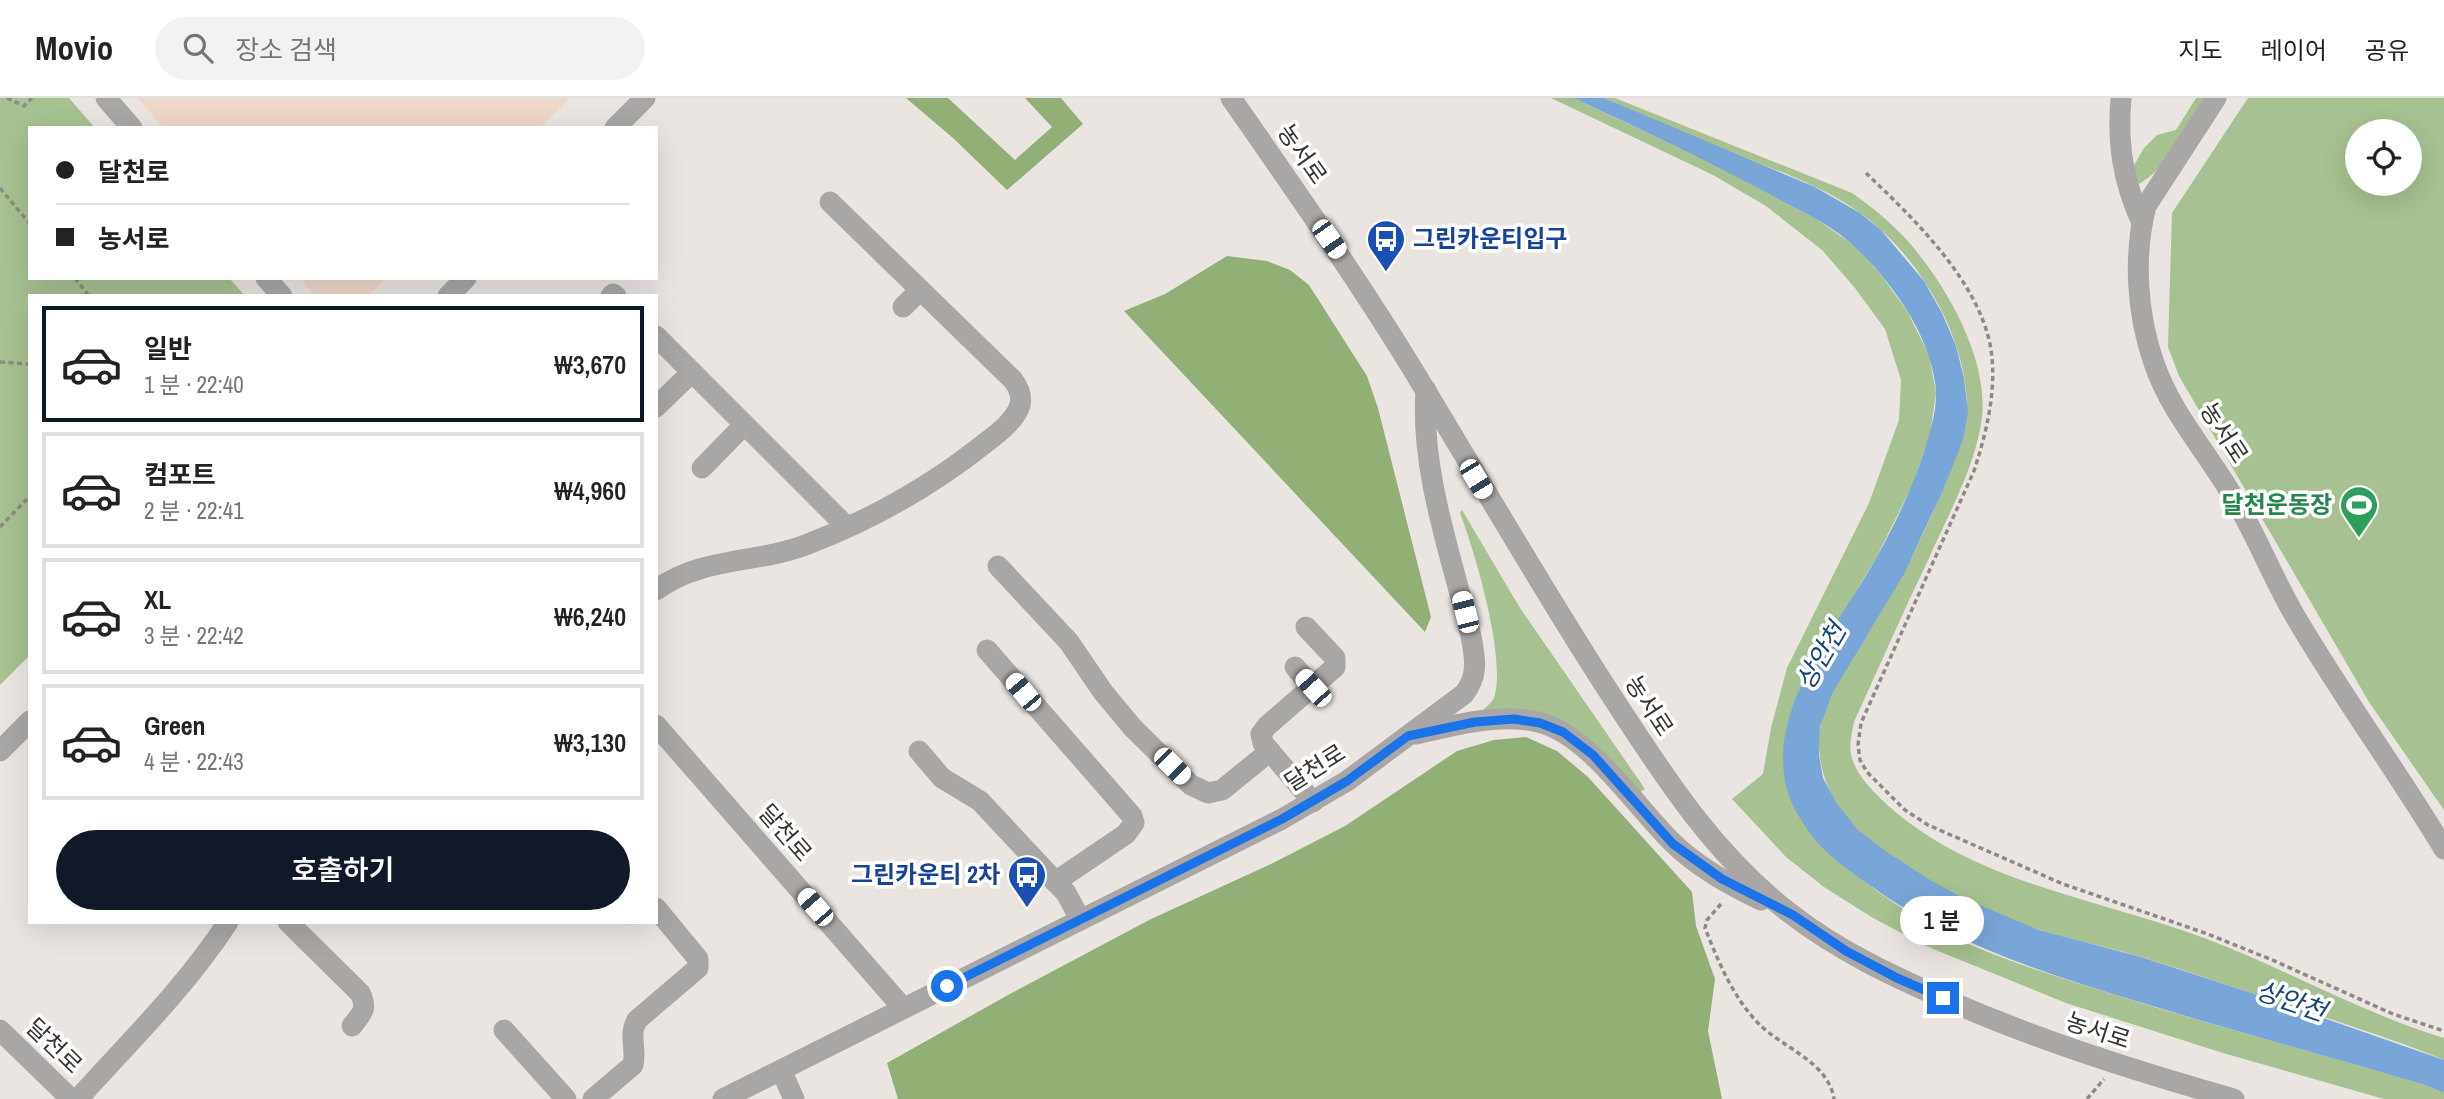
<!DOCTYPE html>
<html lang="ko">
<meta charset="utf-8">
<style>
:root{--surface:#fff;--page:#f2f2f2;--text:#222;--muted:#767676;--line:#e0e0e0;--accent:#111827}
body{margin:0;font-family:"Archivo Narrow","Noto Sans KR",sans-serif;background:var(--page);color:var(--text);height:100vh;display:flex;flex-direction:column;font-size:26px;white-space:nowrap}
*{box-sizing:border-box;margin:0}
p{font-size:23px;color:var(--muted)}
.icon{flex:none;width:38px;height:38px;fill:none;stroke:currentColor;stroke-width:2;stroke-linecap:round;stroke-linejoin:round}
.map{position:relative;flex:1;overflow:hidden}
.side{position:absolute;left:28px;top:196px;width:630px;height:630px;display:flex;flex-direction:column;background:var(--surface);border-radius:0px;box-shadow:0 7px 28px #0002}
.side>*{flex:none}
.top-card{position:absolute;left:28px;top:28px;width:630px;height:154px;border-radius:0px;box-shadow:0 7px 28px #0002;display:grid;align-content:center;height:154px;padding:0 28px;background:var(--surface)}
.fabs{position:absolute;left:2345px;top:21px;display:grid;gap:14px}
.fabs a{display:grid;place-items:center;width:77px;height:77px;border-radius:50%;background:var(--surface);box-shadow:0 7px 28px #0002;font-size:35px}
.end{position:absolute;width:32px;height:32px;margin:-16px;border:9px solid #1a73e8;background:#fff;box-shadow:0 0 0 4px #fff}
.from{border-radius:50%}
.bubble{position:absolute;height:49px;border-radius:24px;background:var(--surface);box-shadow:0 7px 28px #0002;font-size:23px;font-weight:600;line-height:49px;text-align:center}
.car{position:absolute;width:21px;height:42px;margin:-21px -10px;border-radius:9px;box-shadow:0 0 5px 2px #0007;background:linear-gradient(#fff 24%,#345 0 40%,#fff 0 76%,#345 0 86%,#fff 0)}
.top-card b{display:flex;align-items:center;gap:24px;height:66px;font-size:26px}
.top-card b+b{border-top:2px solid var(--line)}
.top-card i{width:18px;height:18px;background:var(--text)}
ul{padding:12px 0 0;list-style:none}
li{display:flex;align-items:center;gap:21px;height:116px;margin:0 14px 10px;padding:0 14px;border:4px solid var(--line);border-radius:0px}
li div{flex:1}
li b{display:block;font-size:26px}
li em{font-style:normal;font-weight:600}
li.selected{border-color:var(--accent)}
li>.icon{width:63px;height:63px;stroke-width:1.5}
.primary-button{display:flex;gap:14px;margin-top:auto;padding:14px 28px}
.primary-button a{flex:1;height:80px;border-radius:42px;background:var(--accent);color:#fff;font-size:28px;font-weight:600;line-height:80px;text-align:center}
header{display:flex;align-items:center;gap:42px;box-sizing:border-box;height:98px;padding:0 35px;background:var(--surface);border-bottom:2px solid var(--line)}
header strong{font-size:33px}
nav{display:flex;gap:38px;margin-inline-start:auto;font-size:24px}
.search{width:490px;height:63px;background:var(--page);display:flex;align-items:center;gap:18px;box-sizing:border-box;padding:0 24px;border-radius:38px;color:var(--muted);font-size:26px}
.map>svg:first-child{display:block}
.education{fill:#edd7ca}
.green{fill:#a7c190;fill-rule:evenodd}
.forest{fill:#92b076}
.water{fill:#79a6d8}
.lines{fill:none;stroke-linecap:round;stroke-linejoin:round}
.path{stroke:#8d8a87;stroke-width:3.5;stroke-dasharray:5 3.5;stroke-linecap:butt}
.minor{stroke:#a9a7a5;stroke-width:21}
.route{stroke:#1a73e8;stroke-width:9}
.labels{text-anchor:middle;stroke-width:7;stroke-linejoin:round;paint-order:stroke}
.street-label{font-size:24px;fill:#363433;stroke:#fff}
.transit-label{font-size:24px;font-weight:bold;fill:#164399;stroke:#fff;text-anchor:start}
.leisure-label{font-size:24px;font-weight:bold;fill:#27864d;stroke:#fff;text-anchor:end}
.water-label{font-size:26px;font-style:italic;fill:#164574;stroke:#fff}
</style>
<header>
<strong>Movio</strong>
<div class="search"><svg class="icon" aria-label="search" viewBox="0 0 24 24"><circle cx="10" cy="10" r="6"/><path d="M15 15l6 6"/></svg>장소 검색</div>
<nav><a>지도</a><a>레이어</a><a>공유</a></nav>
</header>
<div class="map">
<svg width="2444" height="1001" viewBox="0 0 2444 1001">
<rect width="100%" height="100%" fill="#eae5e1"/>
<!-- education -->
<g class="education">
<polygon points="137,0 570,0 540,30 164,30"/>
<polygon points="300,180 386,180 368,198 315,198"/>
</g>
<!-- green -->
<g class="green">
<polygon points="0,0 69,0 95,30 30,30 30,180 229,180 245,198 30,198 30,557 0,587"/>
<path d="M 1551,0 L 1573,0 L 1716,67 L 1816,121 L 1855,148 L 1881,177 L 1907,213 L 1929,257 L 1936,295 L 1930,336 L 1913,386 L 1876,460 L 1801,584 L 1814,740 C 1852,775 1894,809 1941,833 C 1999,862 2064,881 2125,900 C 2225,931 2325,957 2425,987 L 2444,995 L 2444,1001 L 2384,1001 L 2223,955 L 2066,905 L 1926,848 L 1873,820 L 1824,789 L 1786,759 L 1732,701 L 1763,676 L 1771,630 L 1787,570 L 1869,405 L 1899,322 L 1901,282 L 1885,231 L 1855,190 L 1822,152 L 1766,108 L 1713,77 Z"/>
<path d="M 1604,0 L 1615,0 L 1852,95 C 1871,108 1889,123 1905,140 C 1945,184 1992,264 1981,326 C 1973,373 1948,417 1929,460 C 1903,514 1879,569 1854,624 C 1852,635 1849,645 1851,656 C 1854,673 1868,688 1880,700 C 1966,784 2094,799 2204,840 C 2285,870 2361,915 2444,940 L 2444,962 C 2407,946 2368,934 2330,921 C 2268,900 2207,880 2145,860 C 2112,850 2077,843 2043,833 C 1985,815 1905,775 1859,733 C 1831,707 1815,670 1820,631 C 1824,596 1856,555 1875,524 C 1909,468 1938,411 1957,349 C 1961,336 1967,322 1967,310 C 1967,245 1928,175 1881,132 C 1839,93 1783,75 1731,54 C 1688,37 1646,18 1604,0 Z"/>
<path d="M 2196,0 L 2208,0 C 2190,28 2167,72 2137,87 L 2133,69 L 2144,50 L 2157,37 L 2176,32 Z"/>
<path d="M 2248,0 L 2444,0 L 2444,712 L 2369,604 L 2179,278 L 2168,249 L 2172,115 ZM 2357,33 L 2410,33 L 2410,86 L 2357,86 Z"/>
<path d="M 1462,412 L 1520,510 L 1645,691 L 1640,694 C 1585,634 1569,608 1482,613 C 1487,608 1494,603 1495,596 C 1505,556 1475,454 1460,415 Z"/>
</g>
<!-- forest -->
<g class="forest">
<polygon points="906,0 948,0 1015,62 1052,29 1025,0 1061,0 1083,26 1007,92 953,40"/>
<polygon points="1227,158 1267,163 1290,172 1309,187 1367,278 1378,310 1431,519 1425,534 1124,213 1165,196"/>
<polygon points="1526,639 1557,653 1588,679 1692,794 1696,828 1715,881 1708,933 1722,1001 898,1001 887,965 1008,897 1149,822 1273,765 1345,728 1457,653 1494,642"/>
</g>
<!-- water -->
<path class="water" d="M 1573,0 L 1604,0 L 1815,89 L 1860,115 L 1881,132 L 1924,183 L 1942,215 L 1956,248 L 1964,280 L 1968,314 L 1963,342 L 1943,392 L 1904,476 L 1833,594 L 1820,628 L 1819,657 L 1823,680 L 1837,706 L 1858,732 L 1887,754 L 1930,782 L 1965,801 L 2039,832 L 2141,859 L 2252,895 L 2444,962 L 2444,995 L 2425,987 C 2330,959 2234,933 2139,904 C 2044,875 1949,845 1868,786 C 1849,773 1826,756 1812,738 C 1803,726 1792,708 1788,695 C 1763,614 1838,528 1875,462 C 1894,428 1911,393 1923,357 C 1929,337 1937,313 1936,293 C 1932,240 1894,187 1857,151 C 1834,128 1802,114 1773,98 C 1708,63 1641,31 1573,0 Z"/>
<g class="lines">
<!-- path -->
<g class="path">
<polyline points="7,0 24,8 32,0"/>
<path d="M 1866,75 C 1913,120 1976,180 1990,246 C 1998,288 1987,333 1974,373 L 1861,625 L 1858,647 L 1860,662 L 1867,674 L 1905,712 L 1928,727 L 2063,786 L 2205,835 L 2270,861 L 2393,916 L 2444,933"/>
<polyline points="0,90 30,126"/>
<polyline points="75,180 89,198"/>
<polyline points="0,264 30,266"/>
<polyline points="0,429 30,398"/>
<path d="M 1721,806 L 1707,822 L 1705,830 C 1718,863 1733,899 1758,925 C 1782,950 1828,963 1834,1001"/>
<polyline points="2087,1001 2104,981"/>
</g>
<!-- minor -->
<g class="minor">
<polyline points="106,0 132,30"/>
<path d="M 1231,0 C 1297,95 1364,190 1424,290 C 1487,394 1547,499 1613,600 C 1665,680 1715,758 1791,816 C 1839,853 1892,878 1947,902 C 2040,943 2136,973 2234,1001"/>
<path d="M 2121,0 C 2117,46 2123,83 2142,125"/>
<path d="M 2216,0 L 2146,108 C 2133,158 2137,217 2154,265 C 2170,313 2206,353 2232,397 C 2257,437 2273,482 2298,523 C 2344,601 2397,673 2444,751"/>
<polyline points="615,30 645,0"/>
<polyline points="266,180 282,198"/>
<polyline points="448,198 466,180"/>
<polyline points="611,198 613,196 616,198"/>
<polyline points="903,209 920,192"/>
<polyline points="656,238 847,429"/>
<polyline points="656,309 692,274"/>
<polyline points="702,370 744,327"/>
<polyline points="998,468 1069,544 1103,594 1133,630 1191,687 1208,695 1222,692 1270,653"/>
<path d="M 656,492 C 702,458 758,466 808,446 C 873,421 931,388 984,346 C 997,336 1015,323 1020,307 C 1022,297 1019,290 1013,282 L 830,104"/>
<polyline points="1306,529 1335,560 1335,569 1267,628 1261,636 1263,645 1313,704"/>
<polyline points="987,552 1132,718 1134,725 1126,736 1055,784"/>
<polyline points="1295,569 1313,590"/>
<polyline points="656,627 903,910"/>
<path d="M 1416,636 C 1455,627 1498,615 1538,624 C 1589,636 1635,708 1672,744 C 1697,769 1730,787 1761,802"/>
<polyline points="0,653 30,623"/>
<polyline points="919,653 942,680 980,703 1066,795 1080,821"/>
<path d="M 288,824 L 360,895 C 368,911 362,915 352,928"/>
<polyline points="0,932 71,1001"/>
<polyline points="504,932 566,1001"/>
<polyline points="781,972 794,1001"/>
<path d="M 78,1001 C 130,943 185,890 228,824"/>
<path d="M 593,1001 L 633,967 C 637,951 628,938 637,922 L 698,870 L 698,861 L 656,810"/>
<path d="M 723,1001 L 1282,721 L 1347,683 L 1464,596 C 1479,577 1475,560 1471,538 C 1452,460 1420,373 1426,292"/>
</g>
</g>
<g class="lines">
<!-- route -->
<polyline class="route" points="947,888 1282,721 1347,683 1408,638 1475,624 1514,621 1540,625 1563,634 1593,657 1673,746 1722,781 1793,817 1846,853 1897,880 1943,900"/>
</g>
<!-- icons -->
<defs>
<symbol id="bus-pin" viewBox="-11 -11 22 30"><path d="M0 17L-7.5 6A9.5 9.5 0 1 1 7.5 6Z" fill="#1a4fb4" stroke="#fff"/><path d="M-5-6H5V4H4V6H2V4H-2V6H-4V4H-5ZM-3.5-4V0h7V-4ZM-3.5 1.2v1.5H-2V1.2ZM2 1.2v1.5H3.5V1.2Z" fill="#fff"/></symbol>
<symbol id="stadium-pin" viewBox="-11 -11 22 30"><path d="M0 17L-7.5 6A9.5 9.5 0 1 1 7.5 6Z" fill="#2e9e5b" stroke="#fff"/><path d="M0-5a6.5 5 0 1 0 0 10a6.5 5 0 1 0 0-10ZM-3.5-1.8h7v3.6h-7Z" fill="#fff"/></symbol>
</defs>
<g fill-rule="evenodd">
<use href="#bus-pin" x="1364" y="119" width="44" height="60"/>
<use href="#stadium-pin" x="2337" y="385" width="44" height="60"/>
<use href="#bus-pin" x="1005" y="755" width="44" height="60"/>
</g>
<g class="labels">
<!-- street labels -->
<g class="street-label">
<text transform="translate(1302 56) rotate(55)" y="8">농서로</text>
<text transform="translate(2224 335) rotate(57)" y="8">농서로</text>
<text transform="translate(1649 608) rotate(57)" y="8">농서로</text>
<text transform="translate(1315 670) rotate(-32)" y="8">달천로</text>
<text transform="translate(785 735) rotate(49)" y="8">달천로</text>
<text transform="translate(2098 933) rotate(18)" y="8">농서로</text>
<text transform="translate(54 948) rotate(44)" y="8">달천로</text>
</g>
<!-- transit labels -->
<g class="transit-label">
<text x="1413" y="149">그린카운티입구</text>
<text x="1000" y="785" text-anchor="end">그린카운티 2차</text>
</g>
<!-- leisure labels -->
<g class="leisure-label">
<text x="2332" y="415">달천운동장</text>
</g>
<!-- water labels -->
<g class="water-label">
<text transform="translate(1821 558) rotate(-60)" y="9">상안천</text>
<text transform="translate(2291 903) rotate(19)" y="9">상안천</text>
</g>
</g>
</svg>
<div class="fabs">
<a><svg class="icon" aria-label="locate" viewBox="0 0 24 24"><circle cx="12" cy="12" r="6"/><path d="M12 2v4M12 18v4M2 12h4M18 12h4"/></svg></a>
</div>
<i class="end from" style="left:947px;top:888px"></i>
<i class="end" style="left:1943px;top:900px"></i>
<div class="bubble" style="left:1900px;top:798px;width:84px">1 분</div>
<i class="car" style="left:1329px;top:141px;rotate:145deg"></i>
<i class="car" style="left:1476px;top:381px;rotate:149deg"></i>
<i class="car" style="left:1465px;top:514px;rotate:346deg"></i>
<i class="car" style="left:1313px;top:590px;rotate:318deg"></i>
<i class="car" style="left:1023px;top:594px;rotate:320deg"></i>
<i class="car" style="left:1172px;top:668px;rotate:135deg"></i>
<i class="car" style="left:815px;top:809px;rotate:319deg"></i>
<div class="top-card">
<b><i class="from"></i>달천로</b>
<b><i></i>농서로</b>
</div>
<section class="side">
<ul>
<li class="selected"><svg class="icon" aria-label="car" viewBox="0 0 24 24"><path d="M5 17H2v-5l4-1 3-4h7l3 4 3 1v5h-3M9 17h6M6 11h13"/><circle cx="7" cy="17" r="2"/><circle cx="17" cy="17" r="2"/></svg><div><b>일반</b><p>1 분 · 22:40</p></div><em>₩3,670</em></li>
<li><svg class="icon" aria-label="car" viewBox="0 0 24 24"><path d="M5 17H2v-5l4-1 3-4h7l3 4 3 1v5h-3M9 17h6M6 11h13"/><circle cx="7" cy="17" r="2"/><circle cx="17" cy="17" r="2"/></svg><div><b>컴포트</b><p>2 분 · 22:41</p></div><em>₩4,960</em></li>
<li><svg class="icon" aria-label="car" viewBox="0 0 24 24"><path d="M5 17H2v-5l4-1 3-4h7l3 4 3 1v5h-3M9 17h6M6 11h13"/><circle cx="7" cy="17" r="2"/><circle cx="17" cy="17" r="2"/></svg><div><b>XL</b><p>3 분 · 22:42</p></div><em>₩6,240</em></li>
<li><svg class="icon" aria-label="car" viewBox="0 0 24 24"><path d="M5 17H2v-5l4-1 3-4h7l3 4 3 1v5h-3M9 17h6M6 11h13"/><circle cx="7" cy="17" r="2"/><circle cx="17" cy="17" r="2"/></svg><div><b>Green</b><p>4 분 · 22:43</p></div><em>₩3,130</em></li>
</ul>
<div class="primary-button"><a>호출하기</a></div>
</section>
</div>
